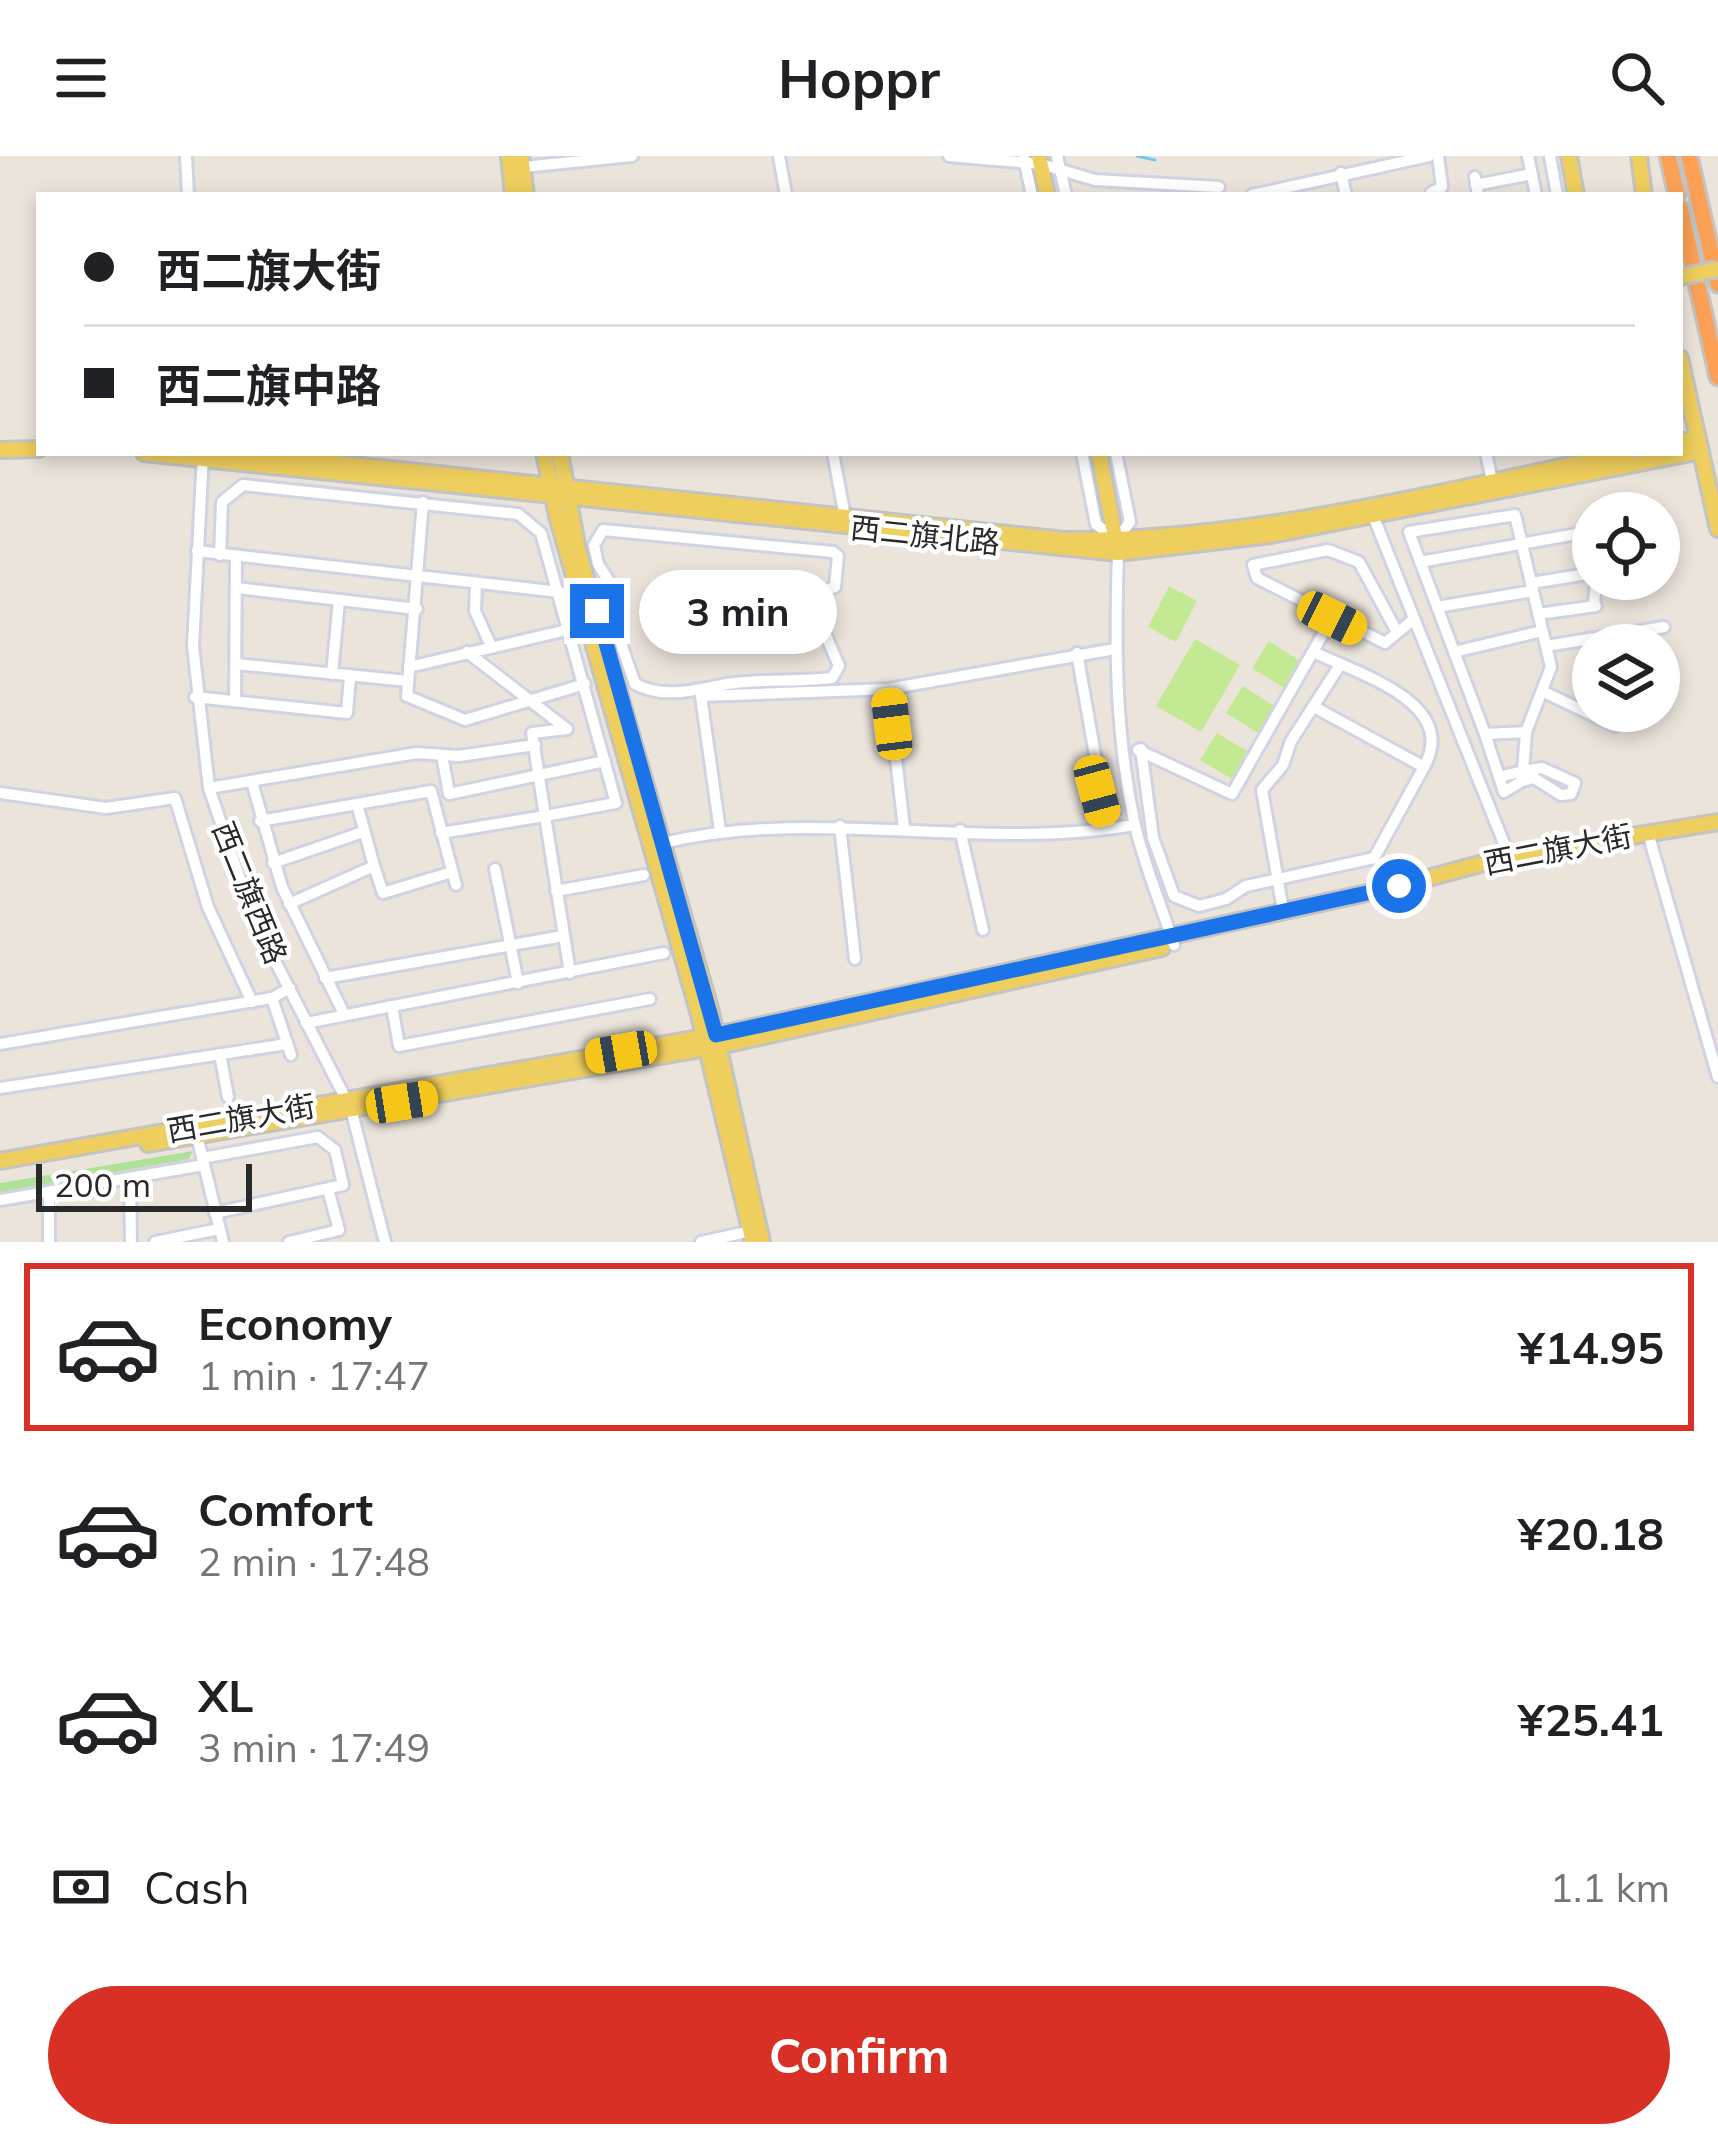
<!DOCTYPE html>
<meta charset="utf-8">
<style>
:root{--surface:#fff;--page:#f6f6f6;--text:#202124;--muted:#757577;--line:#e0e0e0;--accent:#d93025}
body{margin:0;font-family:Mulish,"Noto Sans SC",sans-serif;background:var(--page);color:var(--text);height:100vh;display:flex;flex-direction:column;font-size:45px;white-space:nowrap}
*{box-sizing:border-box;margin:0}
p{font-size:39px;color:var(--muted)}
.icon{flex:none;width:66px;height:66px;fill:none;stroke:currentColor;stroke-width:2;stroke-linecap:round;stroke-linejoin:round}
.map{position:relative;height:1086px;overflow:hidden}
.panel{display:flex;flex-direction:column;background:var(--surface);flex:1}
.panel>*{flex:none}
.top-card{position:absolute;left:36px;top:36px;width:1647px;height:264px;border-radius:0px;box-shadow:0 6px 18px #0003;display:grid;align-content:center;height:264px;padding:0 48px;background:var(--surface)}
.tools{position:absolute;left:1572px;top:336px;display:grid;gap:24px}
.tools a{display:grid;place-items:center;width:108px;height:108px;border-radius:50%;background:var(--surface);box-shadow:0 6px 18px #0003;font-size:60px}
.scale{position:absolute;left:36px;bottom:30px;width:216px;box-sizing:border-box;padding-left:12px;border:6px solid #292929;border-top:0;font-size:33px;line-height:42px;white-space:nowrap;color:#292929;-webkit-text-stroke:9px #fff;paint-order:stroke}
.end{position:absolute;width:54px;height:54px;margin:-27px;border:15px solid #1a73e8;background:#fff;box-shadow:0 0 0 6px #fff}
.from{border-radius:50%}
.bubble{position:absolute;height:84px;border-radius:42px;background:var(--surface);box-shadow:0 6px 18px #0003;font-size:39px;font-weight:700;line-height:84px;text-align:center}
.car{position:absolute;width:36px;height:72px;margin:-36px -18px;border-radius:15px;box-shadow:0 0 9px 3px #0007;background:linear-gradient(#f5c518 24%,#345 0 40%,#f5c518 0 76%,#345 0 86%,#f5c518 0)}
.top-card b{display:flex;align-items:center;gap:42px;height:114px;font-size:45px}
.top-card b+b{border-top:3px solid var(--line)}
.top-card i{width:30px;height:30px;background:var(--text)}
ul{padding:21px 0 0;list-style:none}
li{display:flex;align-items:center;gap:36px;height:168px;margin:0 24px 18px;padding:0 24px;border:6px solid transparent;border-radius:0px}
li div{flex:1}
li b{display:block;font-size:45px}
li em{font-style:normal;font-weight:700}
li.on{border-color:var(--accent)}
li>.icon{width:108px;height:108px;stroke-width:1.5}
.pay{display:flex;align-items:center;gap:30px;height:132px;padding:0 48px;font-size:45px}
.pay p{margin-inline-start:auto}
.primary-button{display:flex;gap:24px;margin-top:auto;padding:24px 48px}
.primary-button a{flex:1;height:138px;border-radius:72px;background:var(--accent);color:#fff;font-size:48px;font-weight:700;line-height:138px;text-align:center}
header{display:flex;justify-content:space-between;align-items:center;height:156px;padding:0 48px;background:var(--surface);font-size:54px;font-weight:700}
.map>svg:first-child{display:block}
.green{fill:#b0e198}
.pitch{fill:#c3e993}
.lines{fill:none;stroke-linecap:round;stroke-linejoin:round}
.stream{stroke:#6fc9ed;stroke-width:3}
.minor-casing{stroke:#d0d3e2;stroke-width:16}
.major-casing{stroke:#c3c3c3;stroke-width:20}
.highway-casing{stroke:#c3c3c3;stroke-width:21}
.minor{stroke:#fff;stroke-width:10}
.major{stroke:#eece5d;stroke-width:14}
.highway{stroke:#fca055;stroke-width:15}
.major-bridge-casing{stroke:#c3c3c3;stroke-width:20;stroke-linecap:butt}
.major-bridge{stroke:#eece5d;stroke-width:14}
.route{stroke:#1a73e8;stroke-width:15}
.labels{text-anchor:middle;stroke-width:9;stroke-linejoin:round;paint-order:stroke}
.street-label{font-size:30px;fill:#292929;stroke:#fff}
</style>
<header><svg class="icon" aria-label="menu" viewBox="0 0 24 24"><path d="M4 6h16M4 12h16M4 18h16"/></svg>Hoppr<svg class="icon" aria-label="search" viewBox="0 0 24 24"><circle cx="10" cy="10" r="6"/><path d="M15 15l6 6"/></svg></header>
<div class="map">
<svg width="1718" height="1086" viewBox="0 0 1718 1086">
<rect width="100%" height="100%" fill="#ebe4db"/>
<!-- green -->
<polygon class="green" points="193,995 189,1003 0,1036 0,1027"/>
<!-- pitch -->
<g class="pitch">
<polygon points="1169,430 1197,445 1176,486 1148,471"/>
<polygon points="1195,483 1240,509 1201,576 1156,550"/>
<polygon points="1269,485 1300,505 1284,532 1252,512"/>
<polygon points="1243,530 1274,550 1258,577 1226,557"/>
<polygon points="1217,577 1249,596 1232,623 1200,604"/>
</g>
<g class="lines">
<!-- stream -->
<polyline class="stream" points="1137,0 1155,4"/>
<defs>
<g id="minor">
<polyline points="186,0 188,39"/>
<polyline points="779,0 786,39"/>
<polyline points="949,0 1041,8 1095,24 1219,31"/>
<polyline points="1057,0 1066,39"/>
<polyline points="1528,0 1536,39"/>
<polyline points="1550,0 1557,39"/>
<polyline points="1024,3 1032,39"/>
<polyline points="523,11 632,0"/>
<polyline points="1341,17 1346,39"/>
<polyline points="1475,21 1478,39"/>
<polyline points="1476,29 1532,18"/>
<polyline points="1431,37 1442,31 1438,0"/>
<polyline points="1252,39 1429,0"/>
<polyline points="833,297 845,361"/>
<polyline points="1082,297 1096,368 1116,384 1130,366 1116,297"/>
<polyline points="1486,297 1492,325"/>
<polyline points="203,298 193,490 209,632 254,764 351,953 385,1086"/>
<polyline points="423,346 407,540 465,564 585,528"/>
<polyline points="1370,352 1509,700"/>
<polygon points="1515,359 1551,511 1526,576 1485,578 1409,376"/>
<path d="M 603,374 L 833,396 L 838,400 L 835,431 L 809,440 L 839,510 L 832,522 C 797,526 761,523 727,528 C 698,533 665,544 635,528 L 616,473 L 619,441 L 598,408 L 594,389 Z"/>
<polyline points="197,395 560,436"/>
<path d="M 1118,397 C 1115,487 1115,576 1134,665 C 1143,707 1161,748 1174,789"/>
<polyline points="220,399 222,346 243,329 518,358 541,377 616,647 545,660 570,817"/>
<polyline points="1420,406 1593,375"/>
<polyline points="1531,427 1593,417"/>
<polyline points="476,430 475,455 491,490"/>
<polyline points="236,432 417,453"/>
<polyline points="1594,449 1596,423"/>
<polyline points="1437,451 1533,435"/>
<polyline points="1538,458 1596,450"/>
<polyline points="1396,474 1359,406 1328,394 1253,409 1257,422 1385,487 1414,463"/>
<polyline points="1546,490 1664,471"/>
<polyline points="467,496 567,573"/>
<path d="M 1314,496 C 1357,518 1460,546 1424,611 L 1316,552"/>
<polyline points="1454,496 1542,475"/>
<polyline points="1077,497 1108,672"/>
<polyline points="236,508 408,525"/>
<polyline points="409,511 571,473"/>
<polyline points="332,518 339,444"/>
<polyline points="888,533 904,672"/>
<polyline points="1542,535 1615,570"/>
<polyline points="195,541 347,557 350,520"/>
<polyline points="235,545 236,402"/>
<polyline points="1485,578 1504,636 1522,625"/>
<polyline points="1141,593 1153,682 1174,740 1199,750 1226,743 1246,730 1374,702 1424,611"/>
<polyline points="1138,594 1232,638 1332,462"/>
<polyline points="442,599 449,638 605,605"/>
<polyline points="1499,621 1523,615 1522,625 1534,622 1561,639 1571,638 1575,627 1542,612 1523,615 1526,576"/>
<polyline points="252,626 282,731 344,858"/>
<polyline points="209,632 417,597 459,600 535,589"/>
<polyline points="0,637 106,652 175,642 208,751 252,846"/>
<polyline points="357,648 374,710"/>
<polyline points="260,665 431,635 456,729"/>
<polyline points="840,670 855,803"/>
<polyline points="960,674 983,774"/>
<polyline points="720,675 701,540 888,533 1115,493"/>
<polyline points="441,677 545,660 532,577 567,573"/>
<polyline points="1648,677 1718,921"/>
<path d="M 663,687 C 818,650 978,696 1134,669"/>
<polyline points="273,707 363,676"/>
<polyline points="495,713 518,827"/>
<polyline points="556,735 644,719"/>
<polyline points="289,748 374,710 383,737 452,716"/>
<polyline points="1283,754 1262,634 1283,609 1291,585 1340,509"/>
<polyline points="325,822 563,780"/>
<polyline points="272,842 291,899"/>
<polyline points="392,850 399,890 650,843"/>
<polyline points="306,867 664,797"/>
<polyline points="0,888 272,842 290,832"/>
<polyline points="220,898 228,941"/>
<polyline points="0,932 287,888"/>
<polyline points="197,980 223,1086"/>
<polyline points="202,1002 318,981 335,994 343,1029 215,1057"/>
<polyline points="130,1022 131,1086"/>
<polyline points="0,1044 204,1009"/>
<polyline points="49,1086 49,1037"/>
<polyline points="155,1086 219,1073"/>
<polyline points="289,1086 339,1074 328,1033"/>
<polyline points="701,1086 756,1074"/>
</g>
<g id="major">
<polyline points="509,0 513,39"/>
<polyline points="521,0 526,39"/>
<polyline points="1039,0 1047,39"/>
<polyline points="1569,0 1576,39"/>
<polyline points="1639,0 1644,39"/>
<polyline points="1680,202 1718,373"/>
<polyline points="1680,286 1698,282"/>
<polyline points="0,294 39,293"/>
<polyline points="144,297 1118,397 1271,379 1701,295"/>
<path d="M 239,297 L 1065,384 C 1251,385 1444,335 1626,297"/>
<polyline points="544,297 557,360 698,855 753,1086"/>
<polyline points="560,297 578,394 710,852 762,1086"/>
<polyline points="1099,297 1117,392"/>
<polyline points="148,988 719,890 1162,792"/>
<polyline points="0,1005 716,879 1399,730 1509,700 1718,666"/>
</g>
<g id="highway">
<polyline points="1668,0 1677,39"/>
<polyline points="1689,0 1718,128"/>
<polyline points="1680,52 1718,221"/>
</g>
</defs>
<!-- minor casing -->
<use href="#minor" class="minor-casing"/>
<!-- major casing -->
<use href="#major" class="major-casing"/>
<!-- highway casing -->
<use href="#highway" class="highway-casing"/>
<!-- minor -->
<use href="#minor" class="minor"/>
<!-- major -->
<use href="#major" class="major"/>
<!-- highway -->
<use href="#highway" class="highway"/>
<defs>
<polyline id="major-bridge" points="1680,121 1718,113"/>
</defs>
<!-- major-bridge casing -->
<use href="#major-bridge" class="major-bridge-casing"/>
<!-- major-bridge -->
<use href="#major-bridge" class="major-bridge"/>
</g>
<g class="lines">
<!-- route -->
<polyline class="route" points="597,455 716,879 1399,730"/>
</g>
<g class="labels">
<!-- street labels -->
<g class="street-label">
<text transform="translate(925 380) rotate(6)" y="10">西二旗北路</text>
<text transform="translate(1558 694) rotate(-11)" y="10">西二旗大街</text>
<text transform="translate(249 737) rotate(68)" y="10">西二旗西路</text>
<text transform="translate(241 963) rotate(-10)" y="10">西二旗大街</text>
</g>
</g>
</svg>
<div class="tools">
<a><svg class="icon" aria-label="locate" viewBox="0 0 24 24"><circle cx="12" cy="12" r="6"/><path d="M12 2v4M12 18v4M2 12h4M18 12h4"/></svg></a>
<a><svg class="icon" aria-label="layers" viewBox="0 0 24 24"><path d="M12 4l9 5-9 5-9-5zM3 14l9 5 9-5"/></svg></a>
</div>
<div class="scale">200 m</div>
<i class="end from" style="left:1399px;top:730px"></i>
<i class="end" style="left:597px;top:455px"></i>
<div class="bubble" style="left:639px;top:414px;width:198px">3 min</div>
<i class="car" style="left:1332px;top:462px;rotate:116deg"></i>
<i class="car" style="left:892px;top:568px;rotate:353deg"></i>
<i class="car" style="left:1097px;top:635px;rotate:165deg"></i>
<i class="car" style="left:621px;top:896px;rotate:260deg"></i>
<i class="car" style="left:402px;top:946px;rotate:81deg"></i>
<div class="top-card">
<b><i class="from"></i>西二旗大街</b>
<b><i></i>西二旗中路</b>
</div>
</div>
<section class="panel">
<ul>
<li class="on"><svg class="icon" aria-label="car" viewBox="0 0 24 24"><path d="M5 17H2v-5l4-1 3-4h7l3 4 3 1v5h-3M9 17h6M6 11h13"/><circle cx="7" cy="17" r="2"/><circle cx="17" cy="17" r="2"/></svg><div><b>Economy</b><p>1 min · 17:47</p></div><em>¥14.95</em></li>
<li><svg class="icon" aria-label="car" viewBox="0 0 24 24"><path d="M5 17H2v-5l4-1 3-4h7l3 4 3 1v5h-3M9 17h6M6 11h13"/><circle cx="7" cy="17" r="2"/><circle cx="17" cy="17" r="2"/></svg><div><b>Comfort</b><p>2 min · 17:48</p></div><em>¥20.18</em></li>
<li><svg class="icon" aria-label="car" viewBox="0 0 24 24"><path d="M5 17H2v-5l4-1 3-4h7l3 4 3 1v5h-3M9 17h6M6 11h13"/><circle cx="7" cy="17" r="2"/><circle cx="17" cy="17" r="2"/></svg><div><b>XL</b><p>3 min · 17:49</p></div><em>¥25.41</em></li>
</ul>
<div class="pay"><svg class="icon" aria-label="cash" viewBox="0 0 24 24"><path d="M3 7h18v10H3z"/><circle cx="12" cy="12" r="2"/></svg>Cash<p>1.1 km</p></div>
<div class="primary-button"><a>Confirm</a></div>
</section>
